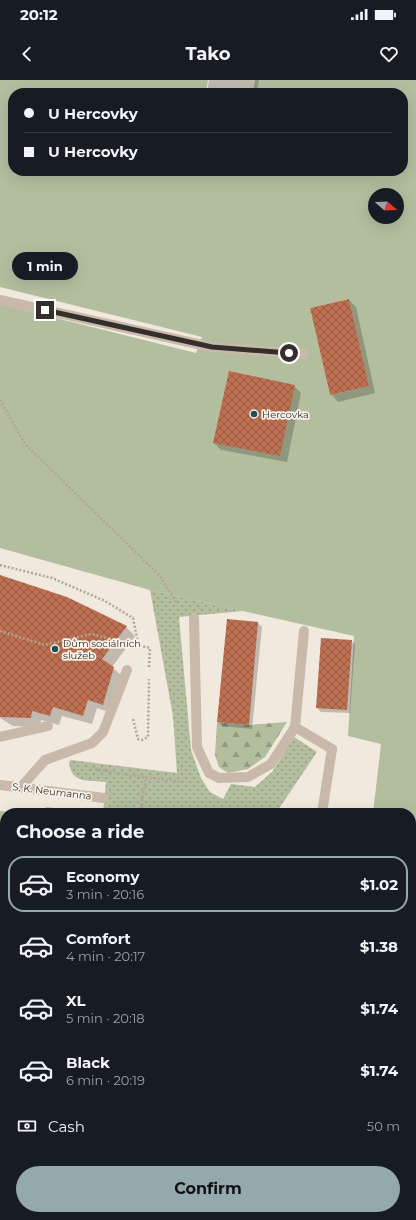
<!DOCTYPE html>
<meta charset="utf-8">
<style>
:root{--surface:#171b24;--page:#20242c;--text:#f1f3f6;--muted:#9ea1a6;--line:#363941;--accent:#94a9ad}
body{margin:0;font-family:Montserrat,sans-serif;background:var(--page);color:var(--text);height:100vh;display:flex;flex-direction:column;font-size:15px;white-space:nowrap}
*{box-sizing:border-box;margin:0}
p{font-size:13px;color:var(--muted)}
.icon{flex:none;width:22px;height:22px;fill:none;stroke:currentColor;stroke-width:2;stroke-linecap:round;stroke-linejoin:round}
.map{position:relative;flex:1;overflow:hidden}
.sheet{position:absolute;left:0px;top:728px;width:416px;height:412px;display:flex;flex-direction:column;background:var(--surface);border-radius:16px 16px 0 0;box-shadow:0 4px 16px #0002}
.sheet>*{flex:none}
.hud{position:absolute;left:8px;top:8px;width:400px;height:88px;border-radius:16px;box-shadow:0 4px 16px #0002;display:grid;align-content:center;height:88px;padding:0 16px;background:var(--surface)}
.needle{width:26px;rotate:109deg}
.buttons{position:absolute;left:368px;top:108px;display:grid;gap:8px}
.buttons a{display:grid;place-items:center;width:36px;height:36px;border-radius:50%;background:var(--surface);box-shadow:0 4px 16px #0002;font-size:20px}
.end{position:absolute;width:18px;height:18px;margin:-9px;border:5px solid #362e2a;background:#fff;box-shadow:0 0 0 2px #fff}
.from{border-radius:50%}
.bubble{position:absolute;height:28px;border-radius:14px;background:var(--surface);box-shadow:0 4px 16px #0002;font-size:13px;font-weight:700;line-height:28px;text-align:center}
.hud b{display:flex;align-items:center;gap:14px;height:38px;font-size:15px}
.hud b+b{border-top:1px solid var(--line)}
.hud i{width:10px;height:10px;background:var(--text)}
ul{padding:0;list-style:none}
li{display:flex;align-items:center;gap:12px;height:56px;margin:0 8px 6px;padding:0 8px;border:2px solid transparent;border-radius:16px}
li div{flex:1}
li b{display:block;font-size:15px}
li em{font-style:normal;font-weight:700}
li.on{border-color:var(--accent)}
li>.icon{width:36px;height:36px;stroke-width:1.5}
h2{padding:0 16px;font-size:18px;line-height:48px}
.pay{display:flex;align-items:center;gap:10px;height:44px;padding:0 16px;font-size:15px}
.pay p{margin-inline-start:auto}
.primary-button{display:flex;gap:8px;margin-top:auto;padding:8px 16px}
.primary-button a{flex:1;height:46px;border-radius:24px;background:var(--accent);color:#111;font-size:16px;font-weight:700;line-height:46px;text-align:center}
.status{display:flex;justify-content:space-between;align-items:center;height:28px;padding:0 20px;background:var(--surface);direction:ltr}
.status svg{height:11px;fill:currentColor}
header{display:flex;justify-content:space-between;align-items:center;height:52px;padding:0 16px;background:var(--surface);font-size:18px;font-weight:700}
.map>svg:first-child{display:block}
.grass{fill:url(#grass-dots)}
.forest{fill:url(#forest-firs)}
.green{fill:#b3be9f;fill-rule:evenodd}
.shadow{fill:#0003}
.building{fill:url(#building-cross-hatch)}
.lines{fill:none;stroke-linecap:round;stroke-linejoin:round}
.path{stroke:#b3a495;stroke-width:2.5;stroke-dasharray:2 2;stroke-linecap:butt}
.lane{stroke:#c8b9ab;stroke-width:10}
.street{stroke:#c8b9ab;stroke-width:10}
.path-bridge{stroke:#b3a495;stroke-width:2.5;stroke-dasharray:2 2;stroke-linecap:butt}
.route{stroke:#362e2a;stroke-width:5}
.poi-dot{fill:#234f54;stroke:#f8f3ea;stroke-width:1.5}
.labels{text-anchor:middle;stroke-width:3.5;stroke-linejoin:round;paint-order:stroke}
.poi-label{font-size:10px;fill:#362e2a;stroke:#f8f3ea;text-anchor:start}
.street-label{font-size:10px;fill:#362e2a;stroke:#f8f3ea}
</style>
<div class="status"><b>20:12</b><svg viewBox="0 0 49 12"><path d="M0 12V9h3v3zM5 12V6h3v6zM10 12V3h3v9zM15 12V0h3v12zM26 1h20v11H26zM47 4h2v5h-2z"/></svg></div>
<header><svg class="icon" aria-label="back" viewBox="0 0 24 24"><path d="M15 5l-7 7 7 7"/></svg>Tako<svg class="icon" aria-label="heart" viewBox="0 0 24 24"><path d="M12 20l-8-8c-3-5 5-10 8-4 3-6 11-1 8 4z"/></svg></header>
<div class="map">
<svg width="416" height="1140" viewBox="0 0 416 1140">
<defs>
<pattern id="grass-dots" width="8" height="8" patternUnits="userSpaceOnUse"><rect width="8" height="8" fill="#b3be9f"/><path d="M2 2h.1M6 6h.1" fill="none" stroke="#929b82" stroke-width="1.8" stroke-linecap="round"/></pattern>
<pattern id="forest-firs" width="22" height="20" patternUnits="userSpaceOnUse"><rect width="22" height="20" fill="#b3be9f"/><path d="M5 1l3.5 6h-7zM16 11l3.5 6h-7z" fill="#929b82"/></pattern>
<pattern id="building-cross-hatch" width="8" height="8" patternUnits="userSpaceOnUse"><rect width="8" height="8" fill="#bc7051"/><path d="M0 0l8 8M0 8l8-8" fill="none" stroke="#9a5c43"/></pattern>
</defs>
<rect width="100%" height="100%" fill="#f1e9de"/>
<!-- grass -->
<path class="grass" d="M 150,510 L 243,531 L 179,537 L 191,670 L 201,698 L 210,712 L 223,719 L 231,704 L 255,707 L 273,691 L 294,657 L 317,672 L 276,733 L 46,733 L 46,727 L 103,733 L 106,702 C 88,700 71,704 69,682 L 71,680 L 177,693 L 173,636 Z"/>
<!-- forest -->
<polygon class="forest" points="217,642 249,645 287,642 265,677 248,689 228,693 219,687 215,675"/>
<!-- green -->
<g class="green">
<path d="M 0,0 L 208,0 L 206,13 L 13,13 L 13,91 L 403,91 L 403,13 L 253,13 L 255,0 L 416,0 L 416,770 L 411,770 L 411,733 L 373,733 L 381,664 L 348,656 L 354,556 L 150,510 L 0,468 L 0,224 L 196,273 L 202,257 L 0,207 ZM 375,115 L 397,115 L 397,137 L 375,137 ZM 349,219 L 369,306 L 330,315 L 310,228 Z"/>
<polygon points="0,731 18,733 5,733 5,1135 134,1135 133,1140 0,1140"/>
<polygon points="411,901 416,902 416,979 411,978"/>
<polygon points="411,1116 416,1117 416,1140 368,1140 369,1135 411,1135"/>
</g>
<!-- shadow -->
<g class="shadow">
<polygon points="209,0 259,0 257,13 207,13"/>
<polygon points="349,220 356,227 375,313 338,322 331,314"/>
<polygon points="294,306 301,313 287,382 221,370 214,363"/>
<polygon points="0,497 126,547 135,556 112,587 123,597 112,633 97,628 92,644 62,636 59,645 41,640 40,647 13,646 0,638"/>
<polygon points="258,543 262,547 252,649 222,646 218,642"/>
<polygon points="351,561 355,564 350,633 321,632 317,628"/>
<polygon points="411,770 416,771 416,902 411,902"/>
<polygon points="411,983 416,984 416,1116 411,1115"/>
<polygon points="135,1135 245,1135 244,1140 134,1140"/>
<polygon points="330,1135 369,1135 369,1140 329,1140"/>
</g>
<!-- building -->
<g class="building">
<polygon points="349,219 369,306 330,315 310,228"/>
<polygon points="229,291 295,305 280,376 213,363"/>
<polygon points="0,495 67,517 127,546 102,579 114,587 103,625 88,620 83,636 53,627 50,636 32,631 31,638 0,637"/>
<polygon points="227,539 258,542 249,645 217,642"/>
<polygon points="321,558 352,560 347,630 316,628"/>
</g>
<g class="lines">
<!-- path -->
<g class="path">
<polyline points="0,320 25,364 159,495 177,523"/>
<polyline points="0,485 52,498 105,521 133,538 137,558 133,569"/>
<polyline points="0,551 45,565 91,554 116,560"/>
<polyline points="133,639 138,659 142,660 148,657 149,599"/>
<polyline points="91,688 133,696 187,702"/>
<polyline points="140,733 146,697"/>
<polyline points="69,1140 70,1135"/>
</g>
<!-- lane -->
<g class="lane">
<polyline points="0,220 211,267 304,274"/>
<polyline points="194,538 197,667 209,693 219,698 248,697 271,684 295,647"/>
<polyline points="304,551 295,647 332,669"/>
<polyline points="0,657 48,646"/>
<polyline points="21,707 45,680 92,663 103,652 127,590"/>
</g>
<!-- street -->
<g class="street">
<polyline points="0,705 104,718"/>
<polyline points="322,733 332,669"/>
<polyline points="281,1140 282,1135"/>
</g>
<!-- path-bridge -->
<polyline class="path-bridge" points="116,560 150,568 149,587"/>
</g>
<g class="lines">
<!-- route -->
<polyline class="route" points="45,230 212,267 289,273"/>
</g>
<!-- markers -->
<g class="poi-dot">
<circle cx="254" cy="334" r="4"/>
<circle cx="55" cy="569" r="4"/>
</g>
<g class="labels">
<!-- poi labels -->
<g class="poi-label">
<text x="262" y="338">Hercovka</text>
<text x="63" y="567">Dům sociálních<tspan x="63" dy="12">služeb</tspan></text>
</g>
<!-- street labels -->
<g class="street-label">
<text transform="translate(52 711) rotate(7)" y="4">S. K. Neumanna</text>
</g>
</g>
</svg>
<div class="buttons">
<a><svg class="needle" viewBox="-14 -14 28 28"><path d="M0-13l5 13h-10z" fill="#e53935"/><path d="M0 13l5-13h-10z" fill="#9ea1a6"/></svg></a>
</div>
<i class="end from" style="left:289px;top:273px"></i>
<i class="end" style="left:45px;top:230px"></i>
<div class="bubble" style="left:12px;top:172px;width:66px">1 min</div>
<div class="hud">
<b><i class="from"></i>U Hercovky</b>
<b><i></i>U Hercovky</b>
</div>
<section class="sheet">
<h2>Choose a ride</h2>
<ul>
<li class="on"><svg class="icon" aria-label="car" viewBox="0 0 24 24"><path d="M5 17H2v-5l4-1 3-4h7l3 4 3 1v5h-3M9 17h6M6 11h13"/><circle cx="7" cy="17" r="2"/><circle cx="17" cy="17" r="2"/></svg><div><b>Economy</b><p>3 min · 20:16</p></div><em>$1.02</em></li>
<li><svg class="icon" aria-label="car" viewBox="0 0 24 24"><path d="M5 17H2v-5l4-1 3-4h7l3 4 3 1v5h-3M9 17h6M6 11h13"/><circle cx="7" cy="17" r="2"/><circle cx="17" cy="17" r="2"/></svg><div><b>Comfort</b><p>4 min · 20:17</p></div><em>$1.38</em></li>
<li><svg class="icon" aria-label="car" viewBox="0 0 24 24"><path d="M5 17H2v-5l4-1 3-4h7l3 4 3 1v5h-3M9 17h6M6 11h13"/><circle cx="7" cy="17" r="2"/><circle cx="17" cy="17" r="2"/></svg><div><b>XL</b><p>5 min · 20:18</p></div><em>$1.74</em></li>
<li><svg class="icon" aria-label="car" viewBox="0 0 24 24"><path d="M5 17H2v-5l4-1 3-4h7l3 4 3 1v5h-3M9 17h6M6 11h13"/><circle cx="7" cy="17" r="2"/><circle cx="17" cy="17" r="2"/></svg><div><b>Black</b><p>6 min · 20:19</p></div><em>$1.74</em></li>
</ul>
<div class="pay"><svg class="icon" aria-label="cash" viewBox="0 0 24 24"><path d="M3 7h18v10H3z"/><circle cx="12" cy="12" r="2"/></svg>Cash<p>50 m</p></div>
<div class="primary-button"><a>Confirm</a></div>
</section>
</div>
